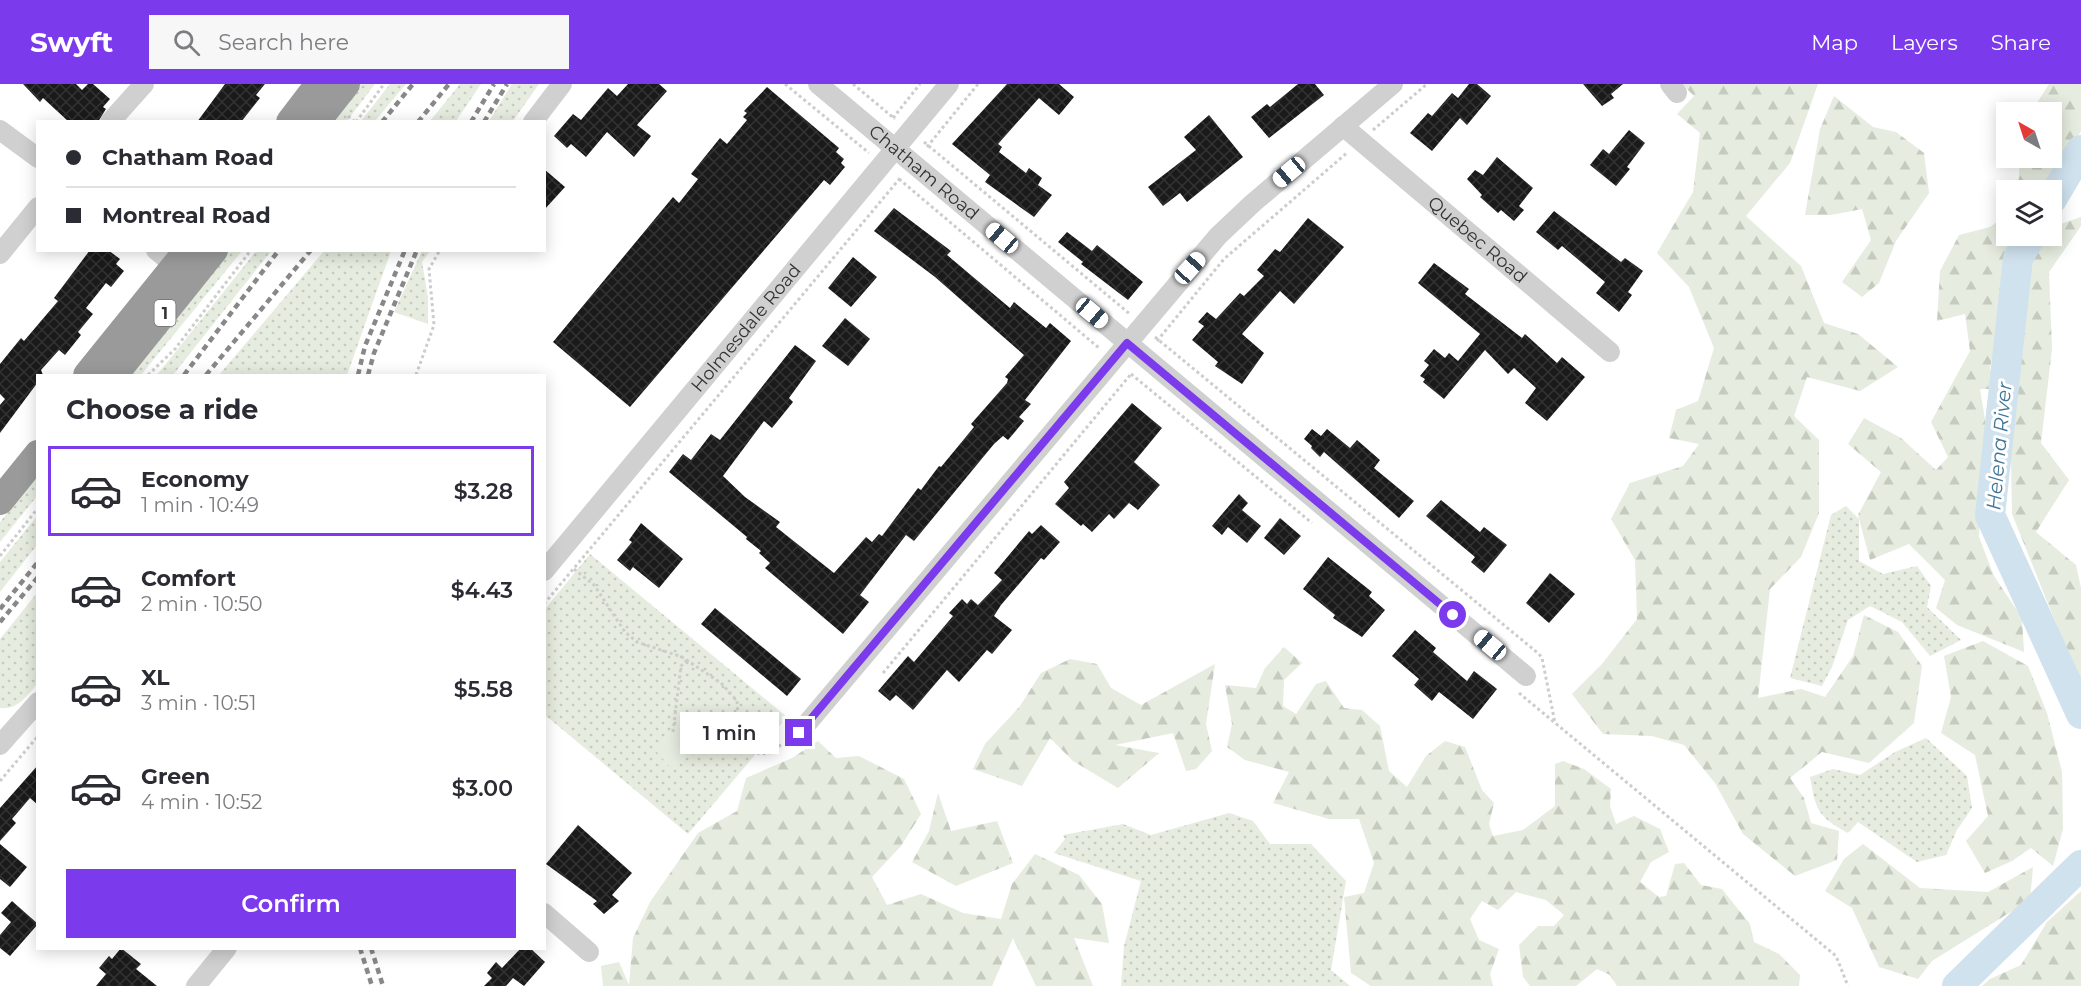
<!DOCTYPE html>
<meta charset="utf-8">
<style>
:root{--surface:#fff;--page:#f7f7f7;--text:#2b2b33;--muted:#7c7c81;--line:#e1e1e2;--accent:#7c3aed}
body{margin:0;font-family:Montserrat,sans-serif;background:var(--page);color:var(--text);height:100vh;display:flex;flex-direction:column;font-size:22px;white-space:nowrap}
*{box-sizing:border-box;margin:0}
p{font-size:20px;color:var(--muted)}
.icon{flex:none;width:33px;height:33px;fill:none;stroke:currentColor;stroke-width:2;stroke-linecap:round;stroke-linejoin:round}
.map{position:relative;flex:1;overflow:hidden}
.side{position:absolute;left:36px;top:290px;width:510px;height:576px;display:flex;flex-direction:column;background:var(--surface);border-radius:0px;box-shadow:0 3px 15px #0003}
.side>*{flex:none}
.top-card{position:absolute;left:36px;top:36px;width:510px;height:132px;border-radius:0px;box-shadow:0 3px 15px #0003;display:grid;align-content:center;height:132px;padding:0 30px;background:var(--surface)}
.needle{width:39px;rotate:321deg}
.tools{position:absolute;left:1996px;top:18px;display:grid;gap:12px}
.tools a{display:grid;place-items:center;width:66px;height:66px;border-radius:0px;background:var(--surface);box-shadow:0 3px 15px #0003;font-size:30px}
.end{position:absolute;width:27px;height:27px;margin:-14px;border:8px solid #7c3aed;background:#fff;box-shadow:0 0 0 3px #fff}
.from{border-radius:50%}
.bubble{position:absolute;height:42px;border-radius:0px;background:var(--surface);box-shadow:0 3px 15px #0003;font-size:20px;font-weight:600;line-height:42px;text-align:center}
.car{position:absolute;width:18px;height:36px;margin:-18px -9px;border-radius:8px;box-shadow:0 0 4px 2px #0007;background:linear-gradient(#fff 24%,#345 0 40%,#fff 0 76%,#345 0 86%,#fff 0)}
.top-card b{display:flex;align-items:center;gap:21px;height:57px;font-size:22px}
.top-card b+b{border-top:2px solid var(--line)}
.top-card i{width:15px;height:15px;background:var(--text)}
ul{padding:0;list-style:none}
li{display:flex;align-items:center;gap:18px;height:90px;margin:0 12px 9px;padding:0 18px;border:3px solid transparent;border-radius:0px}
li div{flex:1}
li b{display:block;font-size:22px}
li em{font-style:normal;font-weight:600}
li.active{border-color:var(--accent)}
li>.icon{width:54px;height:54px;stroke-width:1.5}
h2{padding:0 30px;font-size:27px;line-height:72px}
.button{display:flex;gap:12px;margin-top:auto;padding:12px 30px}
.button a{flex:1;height:69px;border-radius:0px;background:var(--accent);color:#fff;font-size:24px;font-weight:600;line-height:69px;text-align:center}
header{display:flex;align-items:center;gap:36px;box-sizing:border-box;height:84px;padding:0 30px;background:var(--accent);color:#fff}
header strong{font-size:28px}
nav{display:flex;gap:33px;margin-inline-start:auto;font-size:21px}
.search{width:420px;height:54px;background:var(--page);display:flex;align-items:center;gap:15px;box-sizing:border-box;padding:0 21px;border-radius:0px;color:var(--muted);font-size:22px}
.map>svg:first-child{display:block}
.green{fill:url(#green-dots)}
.forest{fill:url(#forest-firs)}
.pitch{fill:#e6ecdf}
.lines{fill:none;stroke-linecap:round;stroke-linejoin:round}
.river{stroke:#cfe2ee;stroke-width:30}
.building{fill:url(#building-cross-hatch)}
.path{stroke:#cdcdcd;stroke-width:3;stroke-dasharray:3 3;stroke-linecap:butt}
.minor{stroke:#d0d0d0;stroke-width:20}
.highway{stroke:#9a9a9a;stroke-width:28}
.rail{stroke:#888;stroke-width:4.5;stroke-dasharray:6 4.5;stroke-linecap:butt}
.route{stroke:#7c3aed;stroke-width:8}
.labels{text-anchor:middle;stroke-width:6;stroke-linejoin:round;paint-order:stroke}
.shield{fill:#fff;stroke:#707070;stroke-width:1.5}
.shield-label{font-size:16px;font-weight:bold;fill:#333}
.street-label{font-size:18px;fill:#333;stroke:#fff}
.water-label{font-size:20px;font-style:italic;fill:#3f7597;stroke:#fff}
</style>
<header>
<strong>Swyft</strong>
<div class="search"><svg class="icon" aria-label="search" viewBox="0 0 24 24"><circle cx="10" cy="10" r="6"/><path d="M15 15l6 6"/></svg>Search here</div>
<nav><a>Map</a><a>Layers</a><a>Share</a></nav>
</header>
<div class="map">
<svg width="2081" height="902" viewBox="0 0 2081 902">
<defs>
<pattern id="green-dots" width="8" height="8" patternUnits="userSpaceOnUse" patternTransform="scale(1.5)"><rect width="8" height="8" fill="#e6ecdf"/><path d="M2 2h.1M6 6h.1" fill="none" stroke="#c6cbc0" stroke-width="1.8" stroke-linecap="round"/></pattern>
<pattern id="forest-firs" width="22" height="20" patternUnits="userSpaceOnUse" patternTransform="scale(1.5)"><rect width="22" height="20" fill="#e6ecdf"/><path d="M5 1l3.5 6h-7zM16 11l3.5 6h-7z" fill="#c6cbc0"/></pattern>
<pattern id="building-cross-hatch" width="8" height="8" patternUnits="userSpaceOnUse" patternTransform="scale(1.5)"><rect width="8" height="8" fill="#1a1a1a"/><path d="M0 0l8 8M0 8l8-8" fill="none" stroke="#333"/></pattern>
</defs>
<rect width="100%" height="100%" fill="#fff"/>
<!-- green -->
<g class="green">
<polygon points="357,0 375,0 347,37 327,38"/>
<polygon points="390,0 406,0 375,37 361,37"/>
<polygon points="460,0 481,0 456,37 430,37"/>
<polygon points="512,0 539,0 513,37 489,37"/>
<polygon points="257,166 271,167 173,291 157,291"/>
<polygon points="223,167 242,167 141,291 123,291"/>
<polygon points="324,167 391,167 347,291 219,291"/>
<polygon points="422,167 430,167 422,178 428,213 428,240 394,228"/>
<polygon points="37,393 37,412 0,458 0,438"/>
<polygon points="1846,422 1859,435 1859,477 1883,490 1917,482 1931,502 1927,523 1961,556 1930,572 1902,538 1870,522 1848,536 1832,583 1822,602 1790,594 1831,431"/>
<polygon points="37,432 37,461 0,508 0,478"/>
<polygon points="590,470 787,633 688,750 545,631 545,525"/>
<path d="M 37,509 L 37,600 C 27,612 18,626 0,624 L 0,555 Z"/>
<path d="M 1926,654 L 1967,692 L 1972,724 L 1957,746 L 1946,771 L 1917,778 L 1858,738 L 1848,749 C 1817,732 1816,726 1810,693 L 1833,685 L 1860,691 L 1895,668 Z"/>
<polygon points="1229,729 1253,737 1270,760 1311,760 1346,797 1331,886 1350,902 1121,902 1124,862 1141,797 1054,769 1065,755 1063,751 1123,740 1151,751"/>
</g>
<!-- forest -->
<g class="forest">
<polygon points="1682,0 1818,0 1790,79 1746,132 1801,182 1824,239 1858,250 1898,283 1860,307 1807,293 1794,332 1819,356 1819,429 1801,473 1770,505 1758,614 1801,605 1825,613 1853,572 1864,531 1898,548 1922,582 1914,639 1869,679 1822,668 1790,694 1804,714 1811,739 1839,747 1837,776 1795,792 1743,750 1715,699 1684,661 1652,652 1603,650 1572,610 1602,580 1637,535 1635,476 1611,435 1630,399 1683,382 1699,360 1669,354 1676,326 1698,317 1714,264 1689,203 1657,169 1693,108 1700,49 1677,30 1694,12"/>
<polygon points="2049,0 2081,0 2081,47 2046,106 2018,106 2020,74 2052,74 2052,28 2031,28"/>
<polygon points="1834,12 1873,43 1896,48 1924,69 1929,109 1896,157 1879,199 1862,213 1842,198 1871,156 1862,125 1831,131 1805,131 1820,45"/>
<polygon points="2007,130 2007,152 2024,152 2003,194 1999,245 1990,284 1995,305 1980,305 1988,353 1981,408 1979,453 1994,492 2022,534 2024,568 1957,541 1936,524 1945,496 1909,460 1870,476 1858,431 1881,388 1848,360 1864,334 1901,354 1936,386 1948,373 1931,338 1970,267 1965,230 1937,237 1940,187 1959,151 1990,143"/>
<polygon points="2081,133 2081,142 2049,188 2052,265 2041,359 2069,396 2036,448 2076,481 2081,504 2081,602 2012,430 2010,326 2014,264 2023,194 2042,152 2052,152 2052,143"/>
<polygon points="1983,557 2028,582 2047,629 2062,688 2063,745 2053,782 2031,764 2012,777 1985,789 1966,757 1988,732 1975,671 1941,649 1951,613 1944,572"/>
<polygon points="1284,563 1302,579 1284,596 1283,622 1296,630 1316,600 1326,597 1344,624 1362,626 1380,642 1389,687 1407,703 1426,672 1445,657 1465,663 1482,706 1494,719 1489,740 1493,752 1523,746 1555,722 1555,680 1563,677 1584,685 1611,705 1610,722 1616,740 1634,732 1660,745 1669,768 1651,778 1640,798 1659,813 1666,812 1675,780 1684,779 1701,801 1722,805 1750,840 1754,858 1779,870 1800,891 1799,902 1617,902 1610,891 1597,885 1576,902 1530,902 1523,893 1519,861 1538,842 1554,842 1564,831 1546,816 1516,808 1498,826 1482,817 1470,835 1479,856 1499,865 1490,890 1493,902 1371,902 1351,889 1344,813 1364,809 1374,779 1359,735 1329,735 1273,719 1289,688 1245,676 1227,663 1232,640 1225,601 1256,604 1265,584"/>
<polygon points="1070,575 1097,580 1111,604 1141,621 1215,580 1206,640 1212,667 1196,685 1186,687 1173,649 1115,661 1159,669 1118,704 1073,677 1050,654 1022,702 973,685 985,660 1020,622 1041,589"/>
<polygon points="818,657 836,674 859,672 904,695 921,730 901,762 872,793 887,821 921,810 963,829 1001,835 1012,800 1035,770 1079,791 1102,820 1109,859 1074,854 1093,902 1036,902 1013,854 992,902 603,902 601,882 619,878 629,901 633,854 650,818 698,749 737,727 746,694 792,674"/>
<polygon points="938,709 951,747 997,737 1013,779 956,802 912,778 929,747"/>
<polygon points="1863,760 1920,804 1988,808 2033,783 2030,816 1932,877 1918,895 1879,883 1852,824 1825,807 1844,775"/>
<polygon points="2081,807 2081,902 1982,902 1990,895 2021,881 2047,838"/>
</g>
<!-- pitch -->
<polygon class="pitch" points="675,646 691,665 670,683 653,664"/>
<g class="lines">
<!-- river -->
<g class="river">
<polyline points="2052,115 2081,66"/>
<polyline points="2031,152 2018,174 1990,431 2081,630"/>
<polyline points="1957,902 2081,781"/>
</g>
</g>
<!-- building -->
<g class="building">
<polygon points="23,0 76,0 82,6 88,0 93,0 110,15 103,23 106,25 98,38 69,38 43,14 40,18"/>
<polygon points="225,0 265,0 256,11 260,14 241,38 197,38"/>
<polygon points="628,0 659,0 667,7 637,41 651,52 634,73 607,48 586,73 571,60 567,64 554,52 573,30 581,36 608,4 617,12"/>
<polygon points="1007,0 1059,0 1074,13 1059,31 1039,14 998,60 1002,63 999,68 1026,89 1029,84 1042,94 1038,101 1052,111 1034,133 985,98 990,91 952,60"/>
<polygon points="1298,0 1315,0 1324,11 1269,54 1251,33 1267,20 1270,23"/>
<polygon points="1469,0 1477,0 1491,12 1467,41 1460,34 1432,67 1410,49 1428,29 1432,32 1452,9 1458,14"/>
<polygon points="1583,0 1623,0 1611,10 1614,14 1602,22"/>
<polygon points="767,3 839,64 836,68 844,75 841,79 845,83 830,101 824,96 630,323 553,258 673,113 679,119 698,95 691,90 720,54 727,60 747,36 743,33 747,29 744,27"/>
<polygon points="1209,31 1243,73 1187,118 1180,109 1163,122 1148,103 1196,66 1184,53"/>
<polygon points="1629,46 1645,59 1627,83 1630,85 1616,102 1590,81 1603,65 1609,70"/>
<polygon points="1497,73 1533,104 1519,122 1524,126 1514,137 1501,126 1498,129 1480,113 1482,111 1467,95 1475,86 1483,91"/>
<polygon points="544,85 565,103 544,126"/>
<polygon points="894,124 951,167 947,171 1010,224 1014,218 1046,244 1050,239 1071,257 1025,316 1031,320 1019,333 1024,337 1008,356 1003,352 994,360 914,457 906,451 860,511 869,518 843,550 765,484 770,479 759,469 761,467 746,455 747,453 669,388 683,370 691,376 711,350 720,356 795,261 816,277 789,314 793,318 772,344 764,337 723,392 745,413 780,438 776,443 834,489 866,453 872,458 879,450 882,452 918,404 921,406 939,382 941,383 974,343 971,340 1007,299 1008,295 1005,293 1024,271 935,193 874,147"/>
<polygon points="1554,127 1621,178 1625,174 1643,187 1628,208 1632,211 1619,228 1596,209 1605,198 1562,162 1558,166 1536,148"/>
<polygon points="1308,134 1344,163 1294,220 1280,207 1242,250 1264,269 1242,300 1215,282 1218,278 1192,256 1204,242 1198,238 1207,228 1216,235 1240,209 1244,212 1264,192 1257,186 1275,165 1280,168"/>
<polygon points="1067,148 1092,167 1097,161 1143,198 1128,216 1081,180 1083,178 1058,158"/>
<polygon points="90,166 108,166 120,175 116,180 124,187 111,203 106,199 86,224 93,230 78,248 81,251 65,271 59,266 41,286 43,291 38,291 38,298 0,349 0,321 5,315 0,310 0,280 21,254 24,257 58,217 54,214"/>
<polygon points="853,173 877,193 851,223 828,204"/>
<polygon points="1434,179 1469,205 1465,210 1522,254 1525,250 1557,279 1562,273 1585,293 1547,337 1525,319 1536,304 1514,284 1508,290 1485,266 1444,315 1423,298 1425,295 1420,292 1429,281 1424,277 1434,265 1445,274 1449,269 1458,277 1480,250 1418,199"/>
<polygon points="845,234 870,255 848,282 822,262"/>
<polygon points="1132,319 1162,344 1134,378 1160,401 1138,426 1129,419 1114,435 1109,430 1092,448 1083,440 1081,442 1055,420 1069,404 1064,398"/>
<polygon points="1312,345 1321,352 1327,345 1350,364 1357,356 1380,376 1374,384 1414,417 1399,434 1324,368 1320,373 1311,364 1312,362 1304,355"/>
<polygon points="1239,410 1248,419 1242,426 1261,442 1247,459 1228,443 1222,451 1212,442"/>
<polygon points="1441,416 1480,448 1484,443 1507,461 1484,489 1471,478 1475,473 1426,432"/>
<polygon points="1280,434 1301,452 1284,471 1264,454"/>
<polygon points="641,439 683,475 659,504 633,483 630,487 617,476 632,458 629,456"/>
<polygon points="1041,441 1060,458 1044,476 1041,474 1001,521 994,532 1012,546 992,570 987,566 959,598 947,586 913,626 896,611 890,617 878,607 908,572 914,578 953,532 949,529 962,515 967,520 971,515 978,521 1002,496 994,489 1029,447 1032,450"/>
<polygon points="1328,473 1372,508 1369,512 1385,526 1362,553 1333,534 1335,531 1303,505"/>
<polygon points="1550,489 1575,510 1549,539 1526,519"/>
<polygon points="715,524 801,595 787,612 701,540"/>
<polygon points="1415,546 1436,564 1433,568 1467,597 1474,587 1497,605 1473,635 1439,608 1432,617 1414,601 1419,595 1392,572"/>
<polygon points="38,681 38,721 30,714 12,735 16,739 0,757 0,724"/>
<polygon points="578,741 632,789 612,811 619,817 604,830 593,820 597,817 546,780"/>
<polygon points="0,760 27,783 10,803 0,795"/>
<polygon points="12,817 38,840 10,872 0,864 0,851 11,838 1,829"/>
<polygon points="121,864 141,880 136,885 157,902 96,902 106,890 99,884 109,872 112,875"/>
<polygon points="521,864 530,864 545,878 524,902 513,894 506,902 484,902 492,894 487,889 496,878 502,884"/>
</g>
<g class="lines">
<!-- path -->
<g class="path">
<polyline points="785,0 869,69"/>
<polyline points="853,0 895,35"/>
<polyline points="348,32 355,38"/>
<polyline points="893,34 920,0"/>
<polyline points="356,38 384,0"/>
<polyline points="1373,46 1427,0"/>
<polyline points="924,58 1131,231"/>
<polyline points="927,63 978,0"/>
<polyline points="899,95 1099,264"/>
<polyline points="1155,253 1539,570 1542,574 1555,639"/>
<polyline points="1157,257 1224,175 1348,68"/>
<polyline points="1131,290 1312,439"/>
<polyline points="148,291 175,265 251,166"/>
<polyline points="416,291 434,241 429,185 440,166"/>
<polyline points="0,472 38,424"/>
<polyline points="574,485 594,501 625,548 637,558 682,573 721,599 737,617 739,649 746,663 760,670 769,669 785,658"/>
<polyline points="544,520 901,93"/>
<polyline points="883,589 1131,290"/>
<polyline points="1519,609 1836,872 1848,902"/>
<polyline points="673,648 681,582 688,575"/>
<polyline points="691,665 736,665 745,661"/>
<polyline points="0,697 38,652"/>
</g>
<!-- minor -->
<g class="minor">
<path id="s1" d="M 818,0 L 1526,592"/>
<polyline points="1670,0 1677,9"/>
<polyline points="110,38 144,0"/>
<polyline points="533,38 562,0"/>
<path id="s2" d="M 1343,42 L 1610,268"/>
<polyline points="0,46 38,74"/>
<polyline points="156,166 185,190"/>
<polyline points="0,170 38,123"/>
<path id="s3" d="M 544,487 L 949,0"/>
<polyline points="799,649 1218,152 1253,119 1393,0"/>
<polyline points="0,661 38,618"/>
<polyline points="544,829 589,868"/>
<polyline points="196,902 227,864"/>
</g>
<!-- highway -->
<g class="highway">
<polyline points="290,38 319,0"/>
<polyline points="316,38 346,0"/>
<polyline points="87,291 188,166"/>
<polyline points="114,291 214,166"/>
<polyline points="0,417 38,370"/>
</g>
<!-- rail -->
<g class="rail">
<polyline points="382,38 413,0"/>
<polyline points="418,38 449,0"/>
<polyline points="471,38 494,0"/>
<polyline points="484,38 507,0"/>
<polyline points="184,291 279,166"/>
<polyline points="206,291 311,166"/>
<polyline points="358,291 365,262 405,166"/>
<polyline points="368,291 374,269 417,166"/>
<polyline points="0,525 38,478"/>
<polyline points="0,538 38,493"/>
<polyline points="360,864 372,902"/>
<polyline points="371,864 383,902"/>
</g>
</g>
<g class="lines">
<!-- route -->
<polyline class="route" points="799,649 1127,259 1453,531"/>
</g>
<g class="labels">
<!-- shield labels -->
<rect class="shield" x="154.5" y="216" width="21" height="26" rx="4.5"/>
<g class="shield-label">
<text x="165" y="235">1</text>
</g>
<!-- street labels -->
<g class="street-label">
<text dy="6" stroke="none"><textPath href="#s1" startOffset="138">Chatham Road</textPath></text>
<text dy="6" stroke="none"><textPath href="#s2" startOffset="176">Quebec Road</textPath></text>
<text dy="6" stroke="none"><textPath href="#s3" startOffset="316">Holmesdale Road</textPath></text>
</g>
<!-- water labels -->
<g class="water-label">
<text transform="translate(1999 362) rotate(-85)" y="7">Helena River</text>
</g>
</g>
</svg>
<div class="tools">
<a><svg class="needle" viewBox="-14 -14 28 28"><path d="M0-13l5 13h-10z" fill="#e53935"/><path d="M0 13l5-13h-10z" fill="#7c7c81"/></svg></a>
<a><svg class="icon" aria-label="layers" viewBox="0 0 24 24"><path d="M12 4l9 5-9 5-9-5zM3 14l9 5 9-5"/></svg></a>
</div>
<i class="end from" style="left:1453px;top:531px"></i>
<i class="end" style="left:799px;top:649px"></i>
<div class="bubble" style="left:680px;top:628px;width:99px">1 min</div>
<i class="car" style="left:1289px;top:88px;rotate:230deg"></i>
<i class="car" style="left:1002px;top:154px;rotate:310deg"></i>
<i class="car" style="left:1190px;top:184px;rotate:42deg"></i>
<i class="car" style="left:1092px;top:229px;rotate:130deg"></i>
<i class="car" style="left:1490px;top:561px;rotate:310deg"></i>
<div class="top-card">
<b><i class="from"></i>Chatham Road</b>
<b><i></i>Montreal Road</b>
</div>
<section class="side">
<h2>Choose a ride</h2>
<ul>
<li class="active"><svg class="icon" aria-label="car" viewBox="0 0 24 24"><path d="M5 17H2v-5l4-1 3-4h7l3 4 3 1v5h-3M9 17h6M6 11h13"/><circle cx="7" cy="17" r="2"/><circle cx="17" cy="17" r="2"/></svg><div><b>Economy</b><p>1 min · 10:49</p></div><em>$3.28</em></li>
<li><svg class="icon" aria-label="car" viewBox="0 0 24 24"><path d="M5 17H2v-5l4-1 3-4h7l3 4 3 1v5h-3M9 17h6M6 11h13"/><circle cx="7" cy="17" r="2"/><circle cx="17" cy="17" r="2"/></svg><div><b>Comfort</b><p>2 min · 10:50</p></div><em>$4.43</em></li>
<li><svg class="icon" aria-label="car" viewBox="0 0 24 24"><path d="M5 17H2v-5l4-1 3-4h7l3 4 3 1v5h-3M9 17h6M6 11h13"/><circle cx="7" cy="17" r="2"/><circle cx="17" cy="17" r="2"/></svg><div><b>XL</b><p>3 min · 10:51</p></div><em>$5.58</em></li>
<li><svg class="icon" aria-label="car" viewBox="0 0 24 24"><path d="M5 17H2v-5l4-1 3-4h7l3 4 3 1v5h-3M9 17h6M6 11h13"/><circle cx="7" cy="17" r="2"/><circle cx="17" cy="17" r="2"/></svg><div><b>Green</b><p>4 min · 10:52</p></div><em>$3.00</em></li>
</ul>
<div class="button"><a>Confirm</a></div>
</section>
</div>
